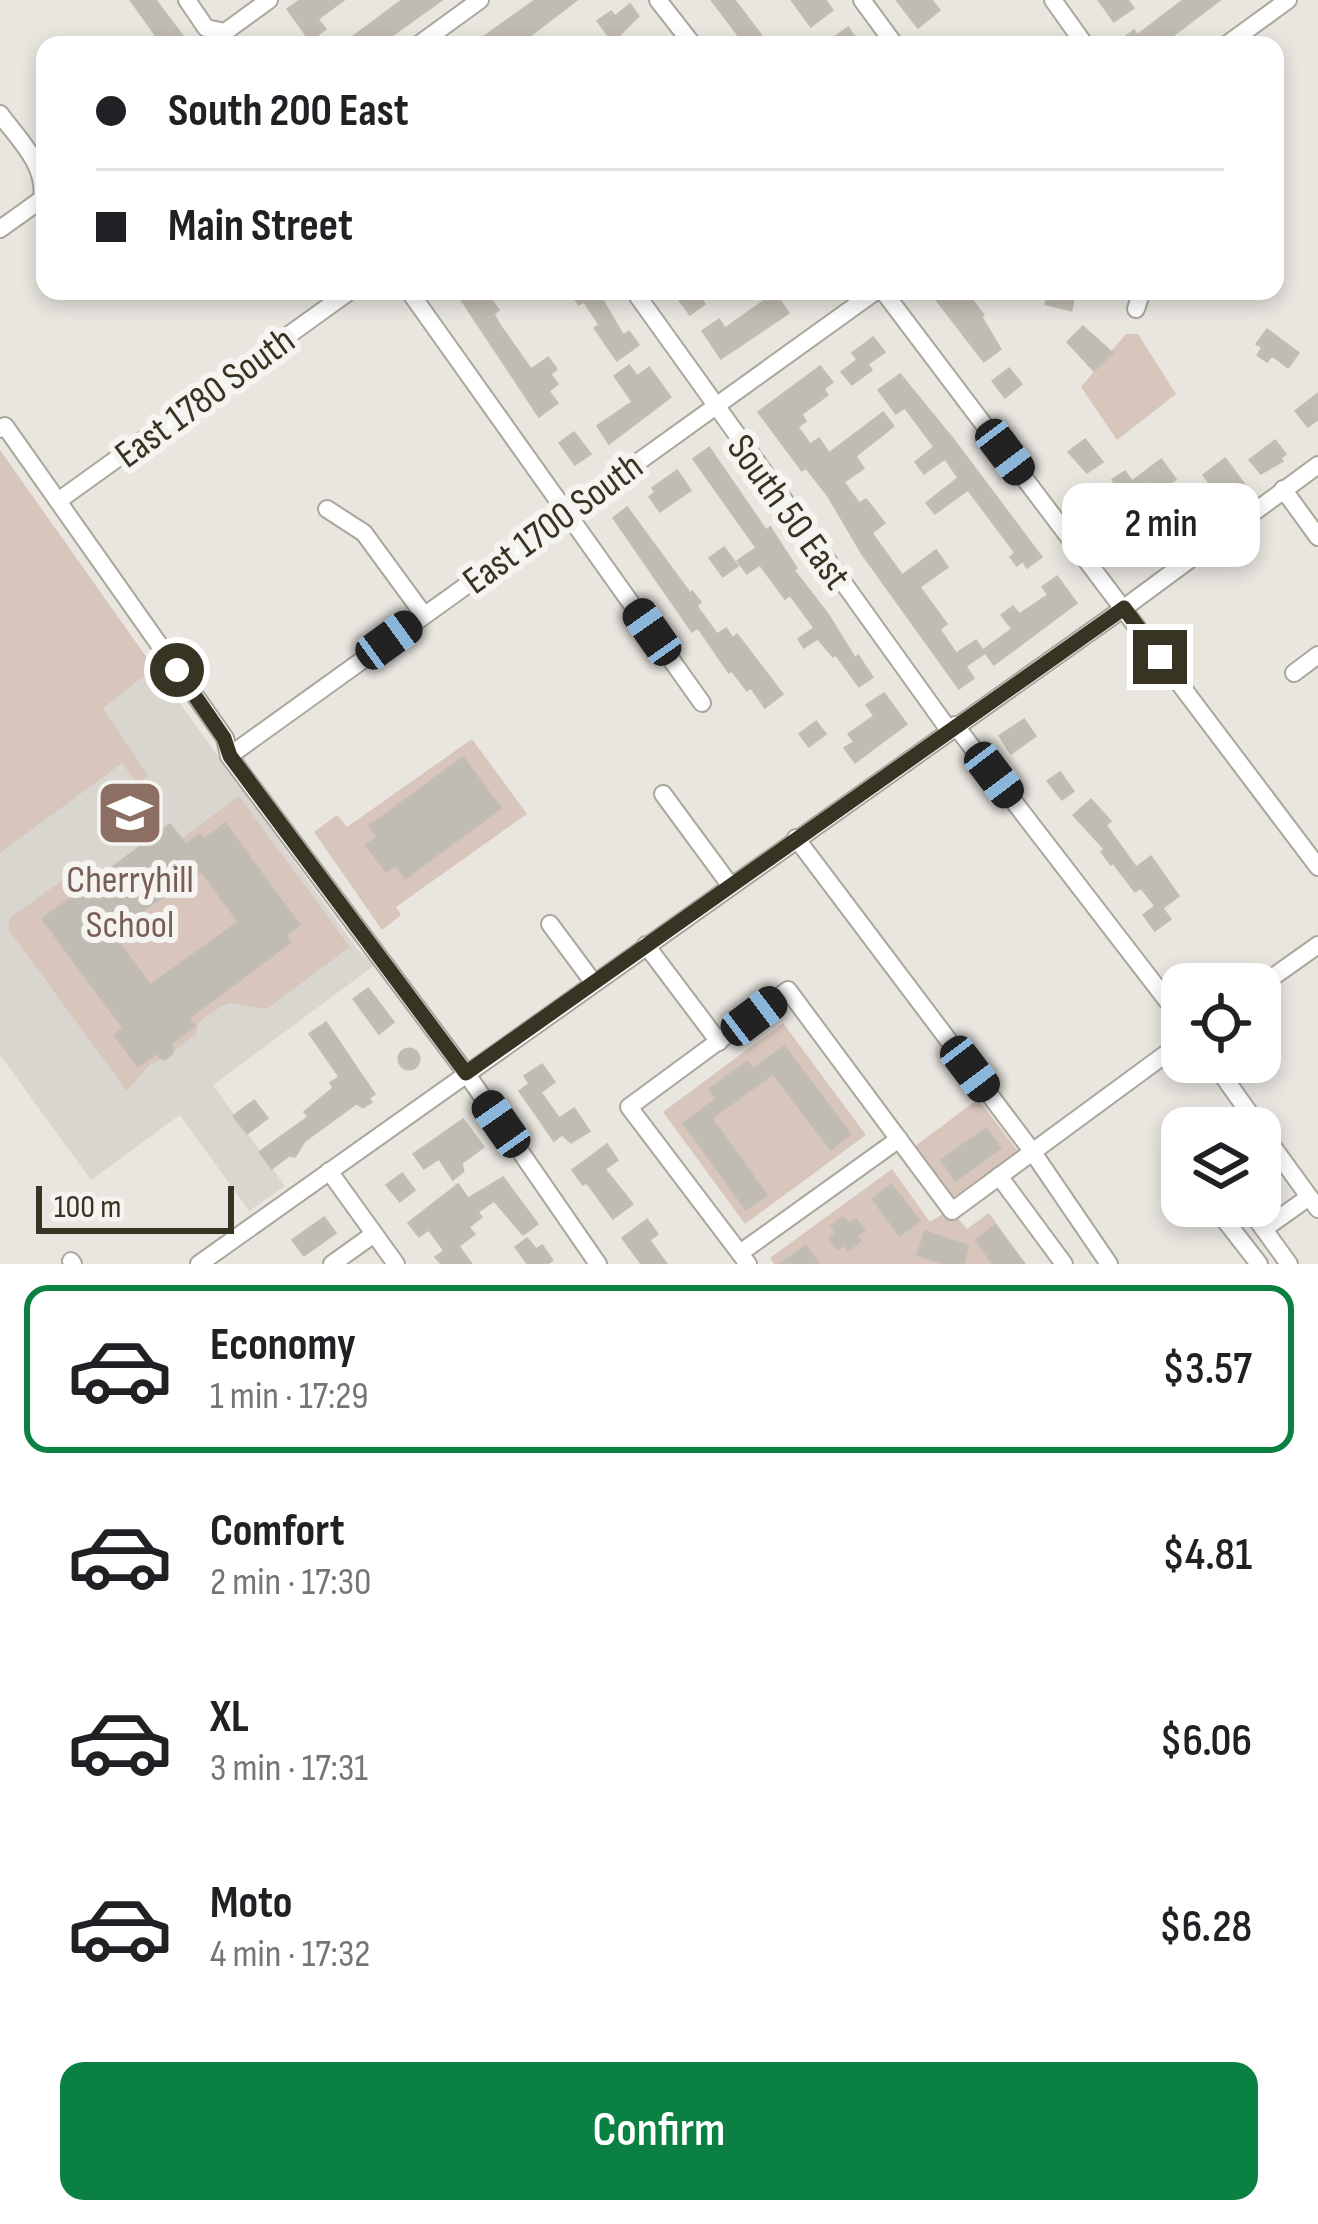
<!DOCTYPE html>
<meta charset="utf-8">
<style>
:root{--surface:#fff;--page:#f6f6f6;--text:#202124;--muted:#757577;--line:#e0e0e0;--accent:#0b8043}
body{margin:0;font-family:"Sofia Sans Condensed",sans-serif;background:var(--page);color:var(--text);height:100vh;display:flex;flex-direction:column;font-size:45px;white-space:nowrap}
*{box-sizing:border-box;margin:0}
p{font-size:39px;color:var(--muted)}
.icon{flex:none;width:66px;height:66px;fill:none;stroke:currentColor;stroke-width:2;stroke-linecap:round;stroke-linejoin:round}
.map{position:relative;height:1264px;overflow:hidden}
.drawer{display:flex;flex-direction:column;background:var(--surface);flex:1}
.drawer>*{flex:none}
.top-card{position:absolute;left:36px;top:36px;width:1248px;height:264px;border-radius:24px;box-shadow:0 6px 18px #0003;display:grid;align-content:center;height:264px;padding:0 60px;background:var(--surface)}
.fabs{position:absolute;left:1161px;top:963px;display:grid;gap:24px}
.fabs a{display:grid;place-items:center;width:120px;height:120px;border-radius:24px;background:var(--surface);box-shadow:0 6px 18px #0003;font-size:60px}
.scale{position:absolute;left:36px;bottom:30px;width:198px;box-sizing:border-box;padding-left:12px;border:6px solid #373423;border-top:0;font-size:33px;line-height:42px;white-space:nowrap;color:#373423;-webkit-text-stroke:9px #f6f4f0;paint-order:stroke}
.end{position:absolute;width:54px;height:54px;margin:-27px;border:15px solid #373423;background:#fff;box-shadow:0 0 0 6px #fff}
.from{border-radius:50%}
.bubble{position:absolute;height:84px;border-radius:24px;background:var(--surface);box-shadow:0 6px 18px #0003;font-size:39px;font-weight:600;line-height:84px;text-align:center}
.car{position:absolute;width:36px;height:72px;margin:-36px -18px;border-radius:15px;box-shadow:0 0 9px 3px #0007;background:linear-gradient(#222 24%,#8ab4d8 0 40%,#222 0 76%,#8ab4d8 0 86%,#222 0)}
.top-card b{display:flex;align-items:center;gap:42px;height:114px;font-size:45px}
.top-card b+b{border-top:3px solid var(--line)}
.top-card i{width:30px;height:30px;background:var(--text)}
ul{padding:21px 0 0;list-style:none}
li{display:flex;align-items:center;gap:36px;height:168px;margin:0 24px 18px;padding:0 36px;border:6px solid transparent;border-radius:24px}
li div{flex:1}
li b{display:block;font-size:45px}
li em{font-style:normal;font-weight:600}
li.selected{border-color:var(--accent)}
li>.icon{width:108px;height:108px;stroke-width:1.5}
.primary-button{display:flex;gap:24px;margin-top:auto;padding:24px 60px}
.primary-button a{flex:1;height:138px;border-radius:24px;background:var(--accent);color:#fff;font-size:48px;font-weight:600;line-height:138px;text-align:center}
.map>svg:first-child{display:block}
.built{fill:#d9d5cf}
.green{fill:#d8c6bc;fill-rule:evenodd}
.building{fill:#c0bcb3;stroke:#c2bdb4;stroke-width:3;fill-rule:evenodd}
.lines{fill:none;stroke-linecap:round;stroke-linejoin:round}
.minor-casing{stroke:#a9a69c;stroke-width:20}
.minor{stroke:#fff;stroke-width:16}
.route{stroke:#373423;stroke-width:15}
.labels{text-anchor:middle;stroke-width:12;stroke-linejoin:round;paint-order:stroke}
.street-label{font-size:39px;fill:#373423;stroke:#f6f4f0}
.education-label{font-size:39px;fill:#785e54;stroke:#f6f4f0}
</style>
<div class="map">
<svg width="1318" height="1264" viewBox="0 0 1318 1264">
<rect width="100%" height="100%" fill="#e9e6e0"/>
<!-- built -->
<polygon class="built" points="106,601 357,949 375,965 213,1085 285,1186 249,1211 180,1115 91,1180 0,1055 0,677"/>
<!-- green -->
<g class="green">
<polygon points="1126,334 1138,334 1176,394 1117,440 1081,387"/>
<polygon points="0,450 154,668 103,708 148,776 137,783 122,763 0,853"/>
<path d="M 472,739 L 527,814 L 396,907 L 401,915 L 382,930 L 314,832 L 337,815 L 347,827 ZM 462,758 L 499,808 L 406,877 L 396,864 L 386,871 L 367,846 L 378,837 L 371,825 Z"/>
<path d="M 239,796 L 350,947 L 268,1008 C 226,1008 240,991 198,1023 L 196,1034 L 172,1053 L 171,1043 L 188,1018 L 285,935 L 225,825 L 204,840 L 199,835 L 186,845 L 181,839 Z"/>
<polygon points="82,866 93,882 43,920 124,1028 138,1065 156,1053 164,1059 151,1063 127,1091 8,929 10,918"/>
<polygon points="203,871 239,922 150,986 114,936 127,927 125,922"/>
<polygon points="783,1023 866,1135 745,1224 663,1112"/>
<polygon points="978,1099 1018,1151 953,1198 914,1147"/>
<polygon points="892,1169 930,1222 944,1213 956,1216 967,1229 989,1213 1026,1264 774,1264 770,1258"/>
</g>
<!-- building -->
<g class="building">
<polygon points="131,0 155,0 189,45 163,45"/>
<polygon points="301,0 343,0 317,19 325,29 310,40 288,9"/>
<polygon points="403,0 441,0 378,45 359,45 353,37"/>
<polygon points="536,0 576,0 517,45 473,45"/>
<polygon points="712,0 734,0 768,45 746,45"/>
<polygon points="792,0 825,0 832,10 811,26"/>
<polygon points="897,0 931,0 939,10 918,27"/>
<polygon points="1099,0 1127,0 1133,8 1114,21"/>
<polygon points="1184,0 1219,0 1160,45 1115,45 1134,31 1137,36"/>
<polygon points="630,5 638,16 613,41 598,21 611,12 615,17"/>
<polygon points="848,28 857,41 851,45 824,45"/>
<polygon points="456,291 475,291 482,300 488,296 498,310 493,314 500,326 531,370 548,358 556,369 550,374 557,384 548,391 557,403 539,416"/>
<polygon points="570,291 597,291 623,336 629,332 638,345 617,360 595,328 600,325 584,301 579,304"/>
<polygon points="673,291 695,291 704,304 690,314"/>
<polygon points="930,291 965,291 983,315 981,317 1000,349 984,361"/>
<polygon points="1049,291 1075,291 1071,310 1046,304"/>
<polygon points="775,294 788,313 721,358 703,331 719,320 725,329"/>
<polygon points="1083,327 1112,353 1094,370 1068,342"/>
<polygon points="1267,330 1298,353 1288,367 1272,355 1267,361 1258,355 1263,347 1257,344"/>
<polygon points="873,338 884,352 867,364 871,370 852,384 842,372 858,360 853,353"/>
<polygon points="629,366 637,377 649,368 670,397 609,443 598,426 633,402 615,376"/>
<polygon points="820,367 832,382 823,389 827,395 801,414 805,421 797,427 810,445 819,439 829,454 883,413 893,426 855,456 863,468 843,482 859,504 866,500 884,523 871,533 902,576 936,551 947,567 919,587 946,624 939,629 956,654 976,641 984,653 965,666 973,678 959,688 862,553 828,495 806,467 802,470 759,412"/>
<polygon points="1009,369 1021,384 1005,397 993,381"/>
<polygon points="900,375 954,441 1041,557 1027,567 1023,560 1017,565 1011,557 1016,553 968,489 935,513 927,503 959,478 945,458 924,473 916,462 935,447 905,407 896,413 879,390"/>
<polygon points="1318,394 1318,419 1308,426 1296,411"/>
<polygon points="574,433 590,454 575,464 560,443"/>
<polygon points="1085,440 1102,462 1087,472 1069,452"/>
<polygon points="1275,441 1285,454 1280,458 1282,461 1261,473 1250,460"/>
<polygon points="709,448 766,531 770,528 778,540 796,568 793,570 828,615 855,659 858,656 872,677 859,686 836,654 833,656 818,638 804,647 799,639 815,628 790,594 785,598 760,564 747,573 738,561 757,548 694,459"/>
<polygon points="1225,459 1245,486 1224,502 1204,475"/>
<polygon points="1161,460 1175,479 1160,491 1151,480 1102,519 1093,506 1115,483 1113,480 1125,472 1132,482"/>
<polygon points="677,471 690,490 660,511 650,497 656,492 653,488"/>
<polygon points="1195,500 1207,515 1173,541 1170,537 1132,564 1120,547 1151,526 1154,530"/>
<polygon points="627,508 690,594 692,592 700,602 696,606 717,635 726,629 733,639 737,635 782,694 765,707 751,687 747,690 732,670 729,672 698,627 692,631 614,518"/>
<polygon points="724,548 737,566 723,576 710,558"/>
<polygon points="1057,577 1076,603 994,664 984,650 1013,629 1002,615 1013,607 1019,615 1049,595 1043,587"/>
<polygon points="884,694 906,724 855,762 845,748 855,742 849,734 875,716 867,705"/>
<polygon points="1024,720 1035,736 1011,753 1000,736"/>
<polygon points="816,722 825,734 809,746 800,734"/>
<polygon points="463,758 500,808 405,878 396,864 386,871 367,845 378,837 370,826"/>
<polygon points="1060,773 1073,791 1062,799 1048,781"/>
<polygon points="1091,800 1110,821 1105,825 1136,868 1151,857 1178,896 1162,908 1170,919 1155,930 1144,915 1156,906 1141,887 1135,891 1113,862 1111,864 1102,852 1105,849 1074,815"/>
<path d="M 225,824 L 299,925 L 285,935 L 290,942 L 188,1018 L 194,1026 L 171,1043 L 172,1053 L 164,1059 L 156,1053 L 138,1066 L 115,1035 L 124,1028 L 43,919 L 170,825 L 186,845 L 200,835 L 204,840 ZM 202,871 L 239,922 L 150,986 L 114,936 L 127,926 L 124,922 Z"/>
<polygon points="368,989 393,1022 379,1033 354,999"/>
<polygon points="326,1023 374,1094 368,1098 371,1102 363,1107 356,1103 304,1141 295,1156 289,1155 272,1168 260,1152 309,1117 305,1112 334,1088 331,1083 340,1077 310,1034"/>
<polygon points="784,1047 850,1134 831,1149 773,1073 711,1118 766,1195 746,1209 684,1123 717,1099 710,1089 747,1062 753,1070"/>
<circle cx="409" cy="1059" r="10"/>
<polygon points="542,1065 554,1082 540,1092 559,1119 574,1109 589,1131 571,1142 562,1134 554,1140 520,1091 530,1084 525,1076"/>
<polygon points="254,1101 267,1118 247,1133 234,1116"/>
<polygon points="463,1120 483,1147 461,1163 463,1171 453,1179 439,1158 424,1168 414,1154"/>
<polygon points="986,1129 1000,1148 956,1180 942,1160"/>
<polygon points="607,1145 617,1160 604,1169 632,1204 613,1218 587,1182 583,1184 573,1170"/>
<polygon points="402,1174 414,1190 400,1201 387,1185"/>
<polygon points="503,1178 537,1224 523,1234 494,1200 477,1212 481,1217 468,1227 474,1234 458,1246 471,1264 442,1264 436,1257 445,1251 429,1229 419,1236 409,1223 458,1185 468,1199"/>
<polygon points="891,1185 919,1221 900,1235 873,1199"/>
<polygon points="324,1218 335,1233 304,1255 293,1240"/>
<polygon points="843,1218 849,1225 856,1220 864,1230 856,1236 860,1241 848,1250 845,1244 838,1249 830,1238 837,1234 832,1226"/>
<polygon points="647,1220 657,1234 649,1240 666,1264 642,1264 623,1238"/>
<polygon points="995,1226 1024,1264 994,1264 976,1240"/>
<polygon points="925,1232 968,1246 963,1264 946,1264 918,1255"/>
<polygon points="527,1239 536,1250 542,1246 552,1260 546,1264 528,1264 516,1247"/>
<polygon points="806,1246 818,1264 781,1264"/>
</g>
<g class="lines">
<defs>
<g id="minor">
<polyline points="187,0 206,28 225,32 269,0"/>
<polyline points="658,0 693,45"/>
<polyline points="862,0 895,45"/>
<polyline points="1053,0 1085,45"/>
<polyline points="418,45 480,0"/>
<polyline points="1226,45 1288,0"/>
<path d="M 0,114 C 19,140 47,165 42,199 L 0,229"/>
<polyline points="409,291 702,703"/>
<polyline points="634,291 949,730"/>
<polyline points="883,291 1318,867"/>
<polyline points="1136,309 1142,291"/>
<polyline points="0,429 5,426 225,738 229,756 466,1073 598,1264"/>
<polyline points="1283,489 1318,537"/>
<polyline points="58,501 350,291"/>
<polyline points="327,509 364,533 424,615"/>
<polyline points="1294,673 1318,655"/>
<polyline points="955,725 1182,1020"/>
<polyline points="229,756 876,291"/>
<polyline points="663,794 730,885"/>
<polyline points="796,838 1032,1151 1109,1264"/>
<polyline points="550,924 593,982"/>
<polyline points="646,945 719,1042"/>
<polyline points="1260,986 1318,945"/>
<polyline points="1213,1062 1260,1128"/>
<polyline points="1260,1129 1318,1209"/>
<polyline points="329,1171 396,1264"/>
<polyline points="999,1176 1064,1264"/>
<polyline points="1214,1206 1259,1264"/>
<polyline points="1247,1206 1289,1264"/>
<polyline points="1264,1229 1309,1197"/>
<polyline points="740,1253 899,1139"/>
<polyline points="71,1261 73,1264"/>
<polyline points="199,1264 1124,608 1318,465"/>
<polyline points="332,1264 374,1234"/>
<polyline points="748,1264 629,1107 788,990 952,1211 1182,1042"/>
</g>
</defs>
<!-- minor casing -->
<use href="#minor" class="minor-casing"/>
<!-- minor -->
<use href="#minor" class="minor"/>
</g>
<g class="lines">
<!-- route -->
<polyline class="route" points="177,670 224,738 230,756 466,1073 1124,608 1160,657"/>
</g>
<!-- icons -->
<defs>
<symbol id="school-square" viewBox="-11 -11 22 22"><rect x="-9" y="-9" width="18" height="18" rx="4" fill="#8d6e63" stroke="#f6f4f0"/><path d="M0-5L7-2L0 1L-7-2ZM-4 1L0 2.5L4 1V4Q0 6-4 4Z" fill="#fff"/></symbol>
</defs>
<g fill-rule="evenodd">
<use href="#school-square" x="92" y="775" width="76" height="76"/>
</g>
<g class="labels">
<!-- street labels -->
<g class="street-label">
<text transform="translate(204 396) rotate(-36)" y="14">East 1780 South</text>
<text transform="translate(790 511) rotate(54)" y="14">South 50 East</text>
<text transform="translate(552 522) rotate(-36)" y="14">East 1700 South</text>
</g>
<!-- education labels -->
<g class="education-label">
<text x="130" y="892">Cherryhill<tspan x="130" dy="45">School</tspan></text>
</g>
</g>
</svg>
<div class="fabs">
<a><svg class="icon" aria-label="locate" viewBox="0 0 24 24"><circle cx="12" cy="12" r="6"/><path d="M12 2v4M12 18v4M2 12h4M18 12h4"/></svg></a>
<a><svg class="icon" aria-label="layers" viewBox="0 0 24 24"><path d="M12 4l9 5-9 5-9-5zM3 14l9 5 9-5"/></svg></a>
</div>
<div class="scale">100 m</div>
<i class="end from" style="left:177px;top:670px"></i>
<i class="end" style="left:1160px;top:657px"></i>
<div class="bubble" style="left:1062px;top:483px;width:198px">2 min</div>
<i class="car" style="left:1005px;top:452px;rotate:143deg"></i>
<i class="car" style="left:652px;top:632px;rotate:325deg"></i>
<i class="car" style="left:389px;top:640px;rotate:54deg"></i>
<i class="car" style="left:994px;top:775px;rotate:143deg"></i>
<i class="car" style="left:754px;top:1016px;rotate:53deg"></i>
<i class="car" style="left:970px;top:1069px;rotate:143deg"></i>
<i class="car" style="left:501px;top:1124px;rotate:325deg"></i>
<div class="top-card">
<b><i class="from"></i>South 200 East</b>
<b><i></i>Main Street</b>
</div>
</div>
<section class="drawer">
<ul>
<li class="selected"><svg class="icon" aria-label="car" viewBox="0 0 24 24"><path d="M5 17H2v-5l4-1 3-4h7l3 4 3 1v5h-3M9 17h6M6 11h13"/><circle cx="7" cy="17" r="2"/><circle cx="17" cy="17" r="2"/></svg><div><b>Economy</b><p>1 min · 17:29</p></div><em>$3.57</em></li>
<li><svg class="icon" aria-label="car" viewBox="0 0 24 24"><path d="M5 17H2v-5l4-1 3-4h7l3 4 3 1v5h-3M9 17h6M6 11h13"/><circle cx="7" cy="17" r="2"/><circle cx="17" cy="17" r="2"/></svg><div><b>Comfort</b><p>2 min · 17:30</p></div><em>$4.81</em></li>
<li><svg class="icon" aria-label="car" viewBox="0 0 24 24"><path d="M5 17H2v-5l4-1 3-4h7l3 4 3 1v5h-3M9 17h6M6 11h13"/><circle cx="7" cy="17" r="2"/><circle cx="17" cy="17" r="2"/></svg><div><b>XL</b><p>3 min · 17:31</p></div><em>$6.06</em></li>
<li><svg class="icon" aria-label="car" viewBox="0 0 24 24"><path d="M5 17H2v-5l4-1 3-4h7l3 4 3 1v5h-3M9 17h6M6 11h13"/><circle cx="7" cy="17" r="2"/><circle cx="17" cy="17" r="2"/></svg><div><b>Moto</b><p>4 min · 17:32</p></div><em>$6.28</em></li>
</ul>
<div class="primary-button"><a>Confirm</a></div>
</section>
